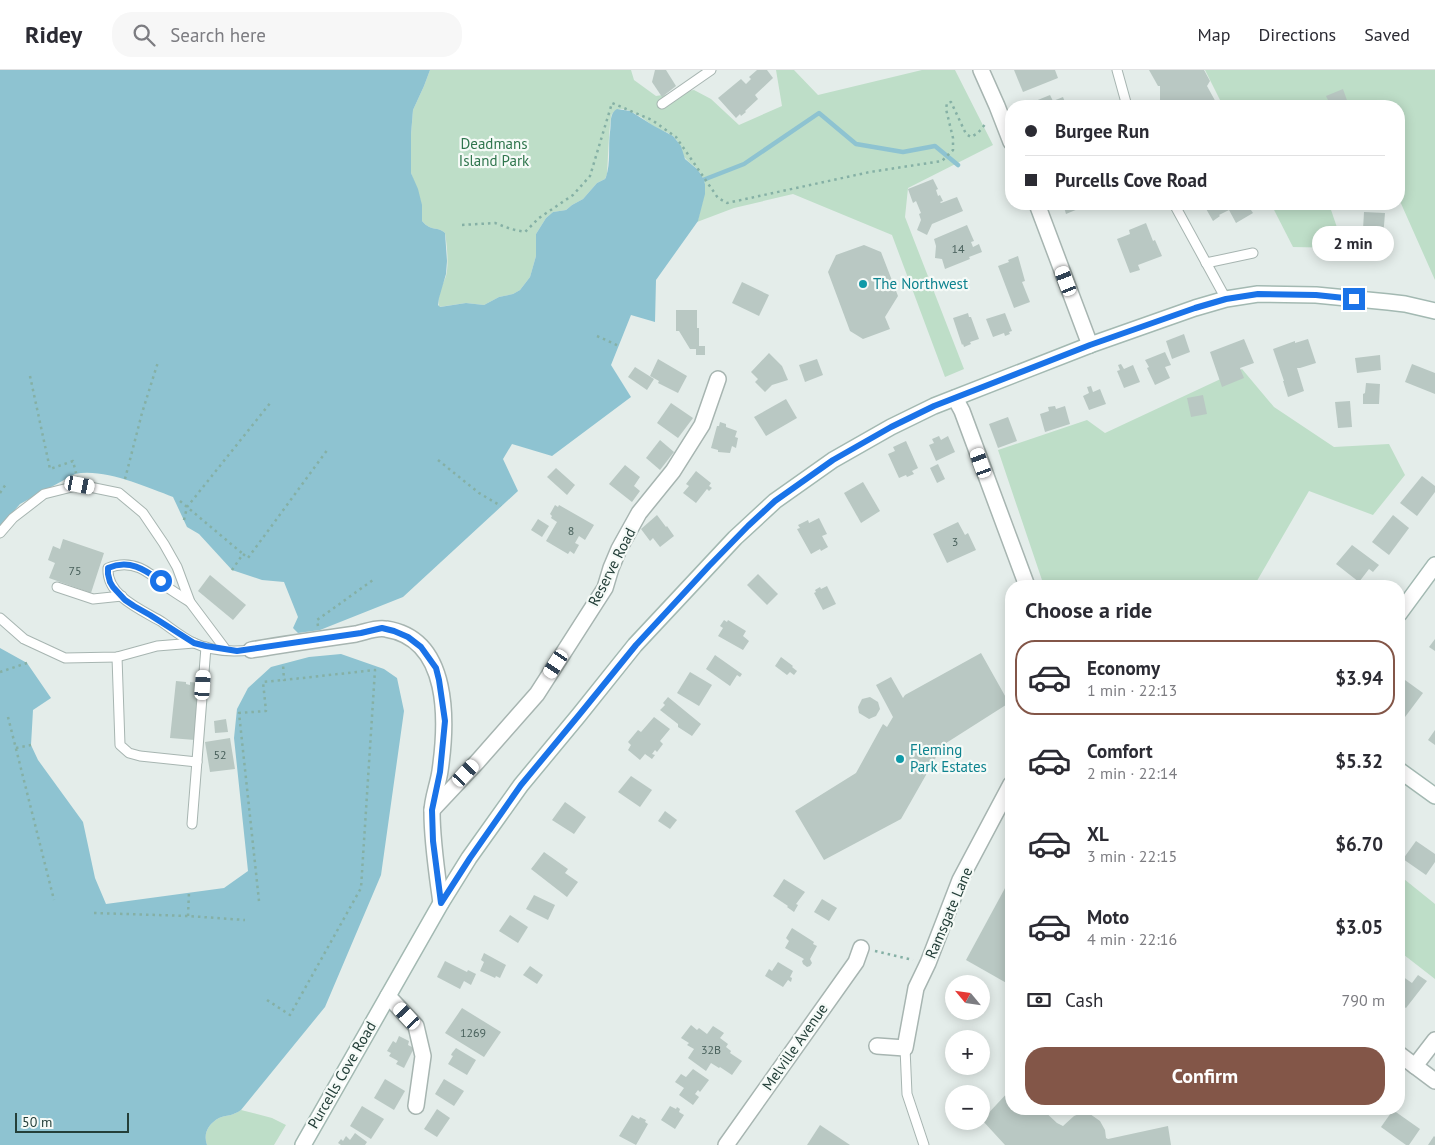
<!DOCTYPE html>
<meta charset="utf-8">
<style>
:root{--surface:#fff;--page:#f7f7f7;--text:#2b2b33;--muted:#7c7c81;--line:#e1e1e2;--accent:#835648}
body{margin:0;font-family:"PT Sans",sans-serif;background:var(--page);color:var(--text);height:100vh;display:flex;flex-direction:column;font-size:19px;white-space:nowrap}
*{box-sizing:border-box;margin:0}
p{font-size:16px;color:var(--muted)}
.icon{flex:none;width:28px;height:28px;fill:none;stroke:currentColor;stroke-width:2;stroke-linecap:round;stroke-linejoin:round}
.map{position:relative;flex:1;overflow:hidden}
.drawer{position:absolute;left:1005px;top:510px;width:400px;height:535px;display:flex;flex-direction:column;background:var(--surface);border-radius:20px;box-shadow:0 2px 12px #0003}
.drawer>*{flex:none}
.guide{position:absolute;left:1005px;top:30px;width:400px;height:110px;border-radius:20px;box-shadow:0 2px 12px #0003;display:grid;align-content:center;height:110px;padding:0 20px;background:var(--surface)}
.needle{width:32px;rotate:299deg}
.buttons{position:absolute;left:945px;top:905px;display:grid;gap:10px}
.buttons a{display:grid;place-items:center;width:45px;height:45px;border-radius:50%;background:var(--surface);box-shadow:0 2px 12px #0003;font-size:25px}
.scale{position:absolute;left:15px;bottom:12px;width:114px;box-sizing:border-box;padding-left:5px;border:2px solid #243f39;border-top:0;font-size:14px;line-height:18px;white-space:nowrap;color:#243f39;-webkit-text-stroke:4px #f5faf7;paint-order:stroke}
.end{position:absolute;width:22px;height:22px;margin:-11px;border:6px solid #1a73e8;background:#fff;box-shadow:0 0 0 2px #fff}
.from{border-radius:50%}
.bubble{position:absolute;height:35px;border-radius:18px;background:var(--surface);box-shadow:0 2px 12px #0003;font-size:16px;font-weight:700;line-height:35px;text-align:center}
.car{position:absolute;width:15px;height:30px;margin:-15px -8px;border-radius:6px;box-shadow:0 0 4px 1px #0007;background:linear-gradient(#fff 24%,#345 0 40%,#fff 0 76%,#345 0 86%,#fff 0)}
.guide b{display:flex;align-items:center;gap:18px;height:48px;font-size:19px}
.guide b+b{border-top:1px solid var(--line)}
.guide i{width:12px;height:12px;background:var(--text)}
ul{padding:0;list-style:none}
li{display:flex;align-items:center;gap:15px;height:75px;margin:0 10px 8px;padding:0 10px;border:2px solid transparent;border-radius:20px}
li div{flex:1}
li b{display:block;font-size:19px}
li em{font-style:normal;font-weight:700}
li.current{border-color:var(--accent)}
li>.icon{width:45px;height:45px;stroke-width:1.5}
h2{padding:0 20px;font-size:22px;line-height:60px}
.pay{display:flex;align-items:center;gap:12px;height:55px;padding:0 20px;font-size:19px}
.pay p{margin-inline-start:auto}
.primary-button{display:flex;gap:10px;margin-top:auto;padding:10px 20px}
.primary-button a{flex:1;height:58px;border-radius:20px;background:var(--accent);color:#fff;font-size:20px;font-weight:700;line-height:58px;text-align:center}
header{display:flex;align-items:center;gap:30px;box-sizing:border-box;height:70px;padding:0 25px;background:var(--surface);border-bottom:1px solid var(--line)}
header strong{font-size:24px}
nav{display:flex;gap:28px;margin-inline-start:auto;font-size:18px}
.search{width:350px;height:45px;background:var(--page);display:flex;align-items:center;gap:12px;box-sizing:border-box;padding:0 18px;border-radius:20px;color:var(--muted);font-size:19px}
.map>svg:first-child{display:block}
.green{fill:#bedec8}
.water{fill:#8ec3d1}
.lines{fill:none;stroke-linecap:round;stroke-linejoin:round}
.stream{stroke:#8ec3d1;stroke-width:4.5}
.building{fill:#b9c8c3}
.lane-casing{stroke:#a7b5b1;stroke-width:11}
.street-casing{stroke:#a7b5b1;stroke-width:18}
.secondary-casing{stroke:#a3b9b2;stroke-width:18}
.path{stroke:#85b0a5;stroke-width:2.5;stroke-dasharray:2.5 4;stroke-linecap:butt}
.lane{stroke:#fff;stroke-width:9}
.street{stroke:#fff;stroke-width:15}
.secondary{stroke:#fff;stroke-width:15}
.route{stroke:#1a73e8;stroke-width:6}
.culture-dot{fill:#0f9aa8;stroke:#f5faf7;stroke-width:2}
.labels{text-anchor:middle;stroke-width:4.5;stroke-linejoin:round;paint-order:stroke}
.number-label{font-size:12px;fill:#49615c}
.park-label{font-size:15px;fill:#2f754d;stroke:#f5faf7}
.culture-label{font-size:15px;fill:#0d838f;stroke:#f5faf7;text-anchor:start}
.street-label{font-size:15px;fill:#243f39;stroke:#f5faf7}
</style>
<header>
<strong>Ridey</strong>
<div class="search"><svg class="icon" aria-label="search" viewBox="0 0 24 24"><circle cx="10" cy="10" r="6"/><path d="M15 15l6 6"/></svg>Search here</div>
<nav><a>Map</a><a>Directions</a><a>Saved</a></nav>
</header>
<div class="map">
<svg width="1435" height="1075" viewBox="0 0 1435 1075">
<rect width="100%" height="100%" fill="#e4edea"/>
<!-- green -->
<g class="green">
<path d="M 430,0 L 631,0 L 634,10 L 656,26 L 694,20 L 711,29 L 739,55 L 782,36 L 776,0 L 794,0 L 818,25 L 922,0 L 955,0 L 993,75 L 908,118 L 905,147 L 964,299 L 945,307 L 892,165 L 793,124 L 734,138 L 697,152 C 699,148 699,145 700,141 C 704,125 710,113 696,98 C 693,95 688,92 685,88 C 680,82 680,74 675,68 C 670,62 661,61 655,57 C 647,52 621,29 612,44 C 609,50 608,94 607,104 L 605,109 L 597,113 L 583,129 L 572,135 L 566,140 L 553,142 L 546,148 L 536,164 L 536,186 L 530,207 L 520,220 L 513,224 L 499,227 L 484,235 L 466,233 L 439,237 C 437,226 442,216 446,206 C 449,195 447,175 445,163 C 438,156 431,162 422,151 L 422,140 L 420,129 L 411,103 L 411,64 L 413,40 L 424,16 Z"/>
<polygon points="1205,0 1435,0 1435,210 1399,129 1399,36 1223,36"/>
<polygon points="1271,134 1329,134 1344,178 1293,177"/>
<polygon points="1242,299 1274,337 1334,377 1389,374 1405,405 1373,445 1309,421 1254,516 1044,516 998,380 1087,350 1105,363"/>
<polygon points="1399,805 1435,834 1435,909 1399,881"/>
<path d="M 241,1040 L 272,1048 L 286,1055 L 274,1075 L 207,1075 C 203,1064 208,1054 219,1048 C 226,1045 233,1046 241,1040 Z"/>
</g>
<!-- water -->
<g class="water">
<path d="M 0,0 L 430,0 L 424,16 L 413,40 L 411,64 L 411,103 L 418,119 L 422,135 L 422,151 C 431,162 438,156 445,163 L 447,191 L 446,204 L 439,228 L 438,235 L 440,237 L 466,233 L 484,235 L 499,227 L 513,224 L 520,220 L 530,207 L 536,186 L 536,164 L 546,148 L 553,142 L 566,140 L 572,135 L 583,129 L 597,113 L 605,109 L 606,107 C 611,93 608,76 610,62 C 611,57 610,50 612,45 C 613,42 614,41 617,39 L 630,41 L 654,56 L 673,66 L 681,76 L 685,89 L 697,99 L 702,106 L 705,114 L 705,124 L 698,151 L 656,210 L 655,252 L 631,245 L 611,295 L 631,327 L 552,386 L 512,374 L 503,389 L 518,421 L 403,527 L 320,560 L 298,563 L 293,558 L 298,547 L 284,512 L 262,510 L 232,500 L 199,464 L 187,457 L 173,427 C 146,417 104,398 75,404 L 20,434 L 0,457 Z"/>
<path d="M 0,578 L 27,593 L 51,628 L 33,640 L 31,675 L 38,690 L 83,752 L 95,808 L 106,834 L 224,818 L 248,801 L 234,668 L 237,639 L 248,618 L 271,597 L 309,587 L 341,584 L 384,599 L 397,608 L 404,641 L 381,805 L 325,937 L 241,1040 C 233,1046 226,1045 219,1048 C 208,1054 203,1064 207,1075 L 0,1075 Z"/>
</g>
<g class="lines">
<!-- stream -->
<polyline class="stream" points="703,110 744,94 819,43 856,74 903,82 935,76 958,95"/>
</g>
<!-- building -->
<g class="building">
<polygon points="655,0 666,0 676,16 662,27 652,12"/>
<polygon points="757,0 767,0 773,8 755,25 758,29 745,41 746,42 741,46 740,44 736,48 718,28 741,9 746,14 751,9 749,7"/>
<polygon points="1014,0 1055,0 1058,8 1023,22"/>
<polygon points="1149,0 1204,0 1210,11 1207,16 1218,36 1160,36 1160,16 1158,16"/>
<polygon points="1343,19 1349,36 1331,36 1326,26"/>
<polygon points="1050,25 1053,31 1063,27 1066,35 1065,36 1029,36 1028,34"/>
<polygon points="933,109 938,119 936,120 938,126 940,125 943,131 940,132 941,133 957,127 963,141 932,154 927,165 917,160 921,150 919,144 921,143 916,131 913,133 908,119"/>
<polygon points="1063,134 1090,134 1066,144"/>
<polygon points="1202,134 1247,134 1253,143 1236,153 1229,140 1219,145 1220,146 1213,151 1205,137 1204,137"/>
<polygon points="1364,142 1385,143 1382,180 1375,180 1375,178 1362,177"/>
<polygon points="1146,153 1153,171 1155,170 1162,186 1138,195 1140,200 1130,203 1117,169 1130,164 1129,160"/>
<polygon points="967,155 974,171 971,172 973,177 979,174 982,182 969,187 970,189 945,199 942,189 935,188 936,176 934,169"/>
<polygon points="864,175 881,182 898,226 885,247 890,259 863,269 850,261 828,202 836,185"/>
<polygon points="1018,186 1025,211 1022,212 1030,232 1014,238 998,196 1009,192 1008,190"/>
<polygon points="742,212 769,225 759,246 732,233"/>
<polygon points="676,240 697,240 697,258 699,258 699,276 705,276 705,285 696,285 696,279 690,279 679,261 676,261"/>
<polygon points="968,243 969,247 971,247 979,269 970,272 971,274 964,277 963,274 962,275 953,248"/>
<polygon points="1005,243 1012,261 1009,262 1010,264 1005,266 1004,263 993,267 986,249"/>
<polygon points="1184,264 1190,282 1172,289 1166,271"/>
<polygon points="1244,269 1254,293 1240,298 1244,308 1222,317 1210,282"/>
<polygon points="1308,269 1316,293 1300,298 1297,298 1304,321 1288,327 1283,311 1284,311 1273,279 1295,271 1295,273"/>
<polygon points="1165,282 1171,295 1165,297 1170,308 1155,315 1147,298 1149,297 1145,290"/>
<polygon points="769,283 782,296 788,310 772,315 765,322 755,312 758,309 751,302"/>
<polygon points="1380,285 1381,300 1357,303 1355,288"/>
<polygon points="658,289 687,306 678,323 658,313 659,311 650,306"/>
<polygon points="817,289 823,305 805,312 799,295"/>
<polygon points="1121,294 1124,299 1133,295 1140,312 1124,318 1117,301 1120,300 1118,295"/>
<polygon points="1412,294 1435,303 1435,324 1405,312"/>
<polygon points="635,297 654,309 647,320 628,307"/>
<polygon points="1366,313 1380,314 1379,334 1363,334 1363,324 1365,323"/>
<polygon points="1091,316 1093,322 1100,319 1106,334 1089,340 1083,326 1089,323 1087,317"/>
<polygon points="1203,325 1207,344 1191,347 1187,328"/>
<polygon points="786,329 797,348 766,366 754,347"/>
<polygon points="1350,331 1352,357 1338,358 1335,332"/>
<polygon points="671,333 693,348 678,368 657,353"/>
<polygon points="1055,336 1056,339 1065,336 1070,354 1045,362 1040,344 1049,341 1048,337"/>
<polygon points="1008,347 1017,371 998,378 989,354"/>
<polygon points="720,352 726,354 726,357 737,361 735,367 738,368 736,378 732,376 730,383 718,382 718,380 711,378 717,356 719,356"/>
<polygon points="939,366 941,370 948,366 955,382 936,391 929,375 934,373 932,369"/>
<polygon points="660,370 674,382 660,400 646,388"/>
<polygon points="906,371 918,398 912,401 914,404 907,407 906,405 899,408 888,384 895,381 893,377"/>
<polygon points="938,394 945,409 937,413 930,398"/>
<polygon points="625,395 640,407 634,416 640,421 632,432 609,414"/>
<polygon points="556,398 575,415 567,425 547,407"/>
<polygon points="696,401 711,413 709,416 712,418 709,421 707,419 696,433 683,423 689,416 686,414"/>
<polygon points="1422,406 1435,416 1435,422 1417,446 1400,433"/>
<polygon points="863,412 880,441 861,453 844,423"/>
<polygon points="555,435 558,437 559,435 594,455 585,470 579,466 575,473 579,475 574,484 570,481 568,484 546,471 557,452 551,448 552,446 550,444"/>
<polygon points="657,445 666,457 667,456 674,466 660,477 653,468 650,471 641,459"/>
<polygon points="1393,445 1409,458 1389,485 1372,472"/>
<polygon points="819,448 827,464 822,466 828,477 821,481 820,479 811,484 797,459 800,458 798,455 808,450 809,453"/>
<polygon points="538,449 549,456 542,467 531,460"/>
<polygon points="958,452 965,465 968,463 976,480 947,493 933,464"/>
<polygon points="63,469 104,483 91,523 49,508 55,493 48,490 53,476 60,479"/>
<polygon points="1352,475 1379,495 1373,502 1369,499 1359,512 1336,494"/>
<polygon points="758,504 778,524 767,535 747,515"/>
<polygon points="210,505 246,535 233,550 198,521"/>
<polygon points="827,516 836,534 823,540 814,523 816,522 815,520 820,517 821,519"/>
<polygon points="724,550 727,552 728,550 746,561 743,566 749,571 743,580 718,566 723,558 720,556"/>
<polygon points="1435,569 1435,581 1429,577"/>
<polygon points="981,583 1009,633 943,675 901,749 824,790 795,741 856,703 883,654 887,657 893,647 876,615 891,607 903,628 905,625"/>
<polygon points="715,585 742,604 740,607 737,605 730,616 706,599"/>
<polygon points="781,587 793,596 792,597 797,601 794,605 790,602 787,605 775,596"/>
<polygon points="690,602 712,615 699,636 677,623"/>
<polygon points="1405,610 1423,623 1402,651 1399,649 1399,618"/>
<polygon points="176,611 186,612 186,614 190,615 190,612 201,613 195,670 170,668"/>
<polygon points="668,627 701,654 692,666 678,657 678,654 660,640 665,635 663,633"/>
<polygon points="870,627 878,632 880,639 876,646 869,649 859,643 858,637 862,629"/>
<polygon points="654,647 670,659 660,671 663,674 657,682 655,680 652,684 655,685 652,689 645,684 640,690 628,680 631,675 628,672 638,660 641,662"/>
<polygon points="226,649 228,662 215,663 214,651"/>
<polygon points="1435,660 1435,675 1428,670"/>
<polygon points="230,668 235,699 210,702 205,672"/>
<polygon points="631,706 652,720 640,737 618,722"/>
<polygon points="565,732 586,747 574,764 552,750"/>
<polygon points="665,741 677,750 670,759 658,751"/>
<polygon points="1416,771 1435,784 1435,792 1426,805 1403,789"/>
<polygon points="544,782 568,799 565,803 578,812 567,827 531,799"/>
<polygon points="1011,807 1011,912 1010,915 966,890"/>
<polygon points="784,809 805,822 796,834 798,835 794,842 787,837 788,836 773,826"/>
<polygon points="534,825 555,835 548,850 526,839"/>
<polygon points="822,829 837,838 829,851 814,842"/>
<polygon points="510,845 528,857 518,873 499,861"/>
<polygon points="792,858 814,872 813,874 817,876 810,889 812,893 810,896 807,897 803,894 802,891 804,889 785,878 789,871 786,868"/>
<polygon points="484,883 506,895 500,908 496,906 495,908 480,901 484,892 481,890"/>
<polygon points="445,891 467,902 468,900 476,904 471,915 464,911 460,919 437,907"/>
<polygon points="778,892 793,901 790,907 792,908 791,912 788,910 783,917 765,906 769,899 772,901"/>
<polygon points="530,896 543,905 537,914 523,905"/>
<polygon points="1399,904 1412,913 1418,905 1427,911 1406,938 1399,933"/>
<polygon points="462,938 501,962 484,987 445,963"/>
<polygon points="691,955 697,960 699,958 707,964 713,956 724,963 720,968 728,974 726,977 731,981 730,983 742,991 732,1005 720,997 719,998 711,993 706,1001 688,988 694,979 687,975 689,973 681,968"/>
<polygon points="399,966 409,971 408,975 414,978 404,998 396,994 398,991 389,986 391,983 387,981 393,971 396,973"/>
<polygon points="456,978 476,990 467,1005 448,994 453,986 451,985 452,983"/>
<polygon points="693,999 709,1010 700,1022 698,1020 695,1024 699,1027 693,1035 679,1025 684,1018 675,1012 681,1004 686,1007"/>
<polygon points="385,1009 405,1021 394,1040 374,1028"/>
<polygon points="444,1009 464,1021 454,1036 435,1024"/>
<polygon points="1011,1019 1011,1039 1042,1039 1057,1053 1063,1056 1074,1046 1079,1044 1090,1044 1100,1051 1105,1060 1106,1068 1108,1069 1168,1056 1171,1075 1005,1075 982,1050"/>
<polygon points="362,1036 384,1049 371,1069 350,1056"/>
<polygon points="670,1036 676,1039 677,1037 680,1039 679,1042 684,1045 675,1059 661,1050"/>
<polygon points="437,1039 450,1048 437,1067 424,1059"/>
<polygon points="1357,1039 1371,1039 1367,1045"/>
<polygon points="1393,1040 1420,1059 1409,1075 1406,1075 1381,1057"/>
<polygon points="632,1045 639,1049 640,1047 646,1050 645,1052 648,1054 636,1075 619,1066"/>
<polygon points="820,1055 850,1075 807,1075"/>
<polygon points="355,1063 367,1072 365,1075 341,1075 338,1073 341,1069 343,1071 346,1066 350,1070"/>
<polygon points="1434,1066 1435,1067 1435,1075 1428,1075"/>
</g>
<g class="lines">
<defs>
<g id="lane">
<polyline points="1117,0 1127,36"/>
<polyline points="662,34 711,0"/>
<polyline points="1174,134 1226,229"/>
<polyline points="1206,193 1253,183"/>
<polyline points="0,463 13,448 44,424 80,415 119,423 143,443 164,474 177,497 190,532 226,580"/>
<polyline points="57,517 93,529 122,526"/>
<path d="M 190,532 C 182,527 174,522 167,517 C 149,502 133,488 108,498 C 106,526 142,540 162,552 C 172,559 183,568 194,573 C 211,581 233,582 251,580"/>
<polyline points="0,548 24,569 65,588 117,587 157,576 194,573"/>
<polyline points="117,587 120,675 129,683 140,686 197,692"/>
<polyline points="192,754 206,577"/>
<polyline points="905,978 907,1024 924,1075"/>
</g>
<g id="street">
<polyline points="981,0 997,36 1011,72"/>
<polyline points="1037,134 1090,275"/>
<polyline points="955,328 962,341 1027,516"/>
<path d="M 251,580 C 286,574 321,569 356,564 C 366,562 376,557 386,559 C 451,569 447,653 440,701 C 438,715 432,729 432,742 C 432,772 437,803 441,833"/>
<polyline points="432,740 478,691 537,624 605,518 611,498 619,479 639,443 673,401 702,355 718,309"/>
<polyline points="388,926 416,956 423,986 416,1036"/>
<polyline points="877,976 905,978 916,918 928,893 960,810 1011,714"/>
<polyline points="1399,984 1435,1011"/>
<polyline points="1415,996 1435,970"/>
<polyline points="726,1075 856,892 861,878"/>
</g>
<g id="secondary">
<polyline points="1399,544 1435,495"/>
<polyline points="1399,700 1435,726"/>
<polyline points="303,1075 441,833 469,788 521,715 579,645 635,575 735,468 775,431 833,390 891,357 934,336 1090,275 1195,238 1226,229 1258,224 1316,225 1388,232 1405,234 1435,241"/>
</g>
</defs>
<!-- lane casing -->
<use href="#lane" class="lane-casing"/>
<!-- street casing -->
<use href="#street" class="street-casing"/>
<!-- secondary casing -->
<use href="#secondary" class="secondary-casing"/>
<!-- path -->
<g class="path">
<polyline points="462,155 495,153 511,159 525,162 539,148 573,125 590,106 612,33 652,50 676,67 718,128 727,133 870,102 942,91 953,80 953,68 946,39 947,33 951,32 966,64 971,67 978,63 987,52"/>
<polyline points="597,266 619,276"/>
<polyline points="30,306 50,399 73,391 76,403"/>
<polyline points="438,390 479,423 501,436"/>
<polyline points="125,409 142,343 158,292"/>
<polyline points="0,423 6,414"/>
<polyline points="180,431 243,484"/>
<polyline points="184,450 187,437 271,332"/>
<polyline points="232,500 243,484 248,488 328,379"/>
<polyline points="318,556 317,550 373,510"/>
<polyline points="0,602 27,593"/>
<polyline points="8,647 54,830"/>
<polyline points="16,678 31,675"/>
<polyline points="259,831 239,643 266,641 263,612 284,610"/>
<polyline points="94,843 188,846 245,850"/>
<polyline points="188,846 189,822"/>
<polyline points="875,881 913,890"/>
<polyline points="267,930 290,945 361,818 375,600 284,610 283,594"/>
</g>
<!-- lane -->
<use href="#lane" class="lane"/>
<!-- street -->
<use href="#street" class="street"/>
<!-- secondary -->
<use href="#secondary" class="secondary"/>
</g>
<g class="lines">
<!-- route -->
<path class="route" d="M 161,511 C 144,499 129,489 108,498 L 108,504 L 110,512 L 113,517 L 125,530 L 134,536 L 150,545 L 194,573 L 206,576 L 237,581 L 361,563 L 382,558 L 394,561 L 408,567 L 421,577 L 436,598 L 439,610 L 445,651 L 440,702 L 432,740 L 433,771 L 441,833 L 470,788 L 521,715 L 579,645 L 636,575 L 709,496 L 748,456 L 775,431 L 833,390 L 891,357 L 934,336 L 1090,275 L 1195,238 L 1226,229 L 1258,224 L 1316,225 L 1354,229"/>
</g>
<!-- markers -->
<g class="culture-dot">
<circle cx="863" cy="214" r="5"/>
<circle cx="900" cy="689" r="5"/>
</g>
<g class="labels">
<!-- number labels -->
<g class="number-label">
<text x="958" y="183">14</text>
<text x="571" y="465">8</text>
<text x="955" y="476">3</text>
<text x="75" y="505">75</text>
<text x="220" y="689">52</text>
<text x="473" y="967">1269</text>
<text x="711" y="984">32B</text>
</g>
<!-- park labels -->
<g class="park-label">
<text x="494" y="79">Deadmans<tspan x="494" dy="17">Island Park</tspan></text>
</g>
<!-- culture labels -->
<g class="culture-label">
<text x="873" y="219">The Northwest</text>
<text x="910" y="685">Fleming<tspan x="910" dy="17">Park Estates</tspan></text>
</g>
<!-- street labels -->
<g class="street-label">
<text transform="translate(612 497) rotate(-63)" y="5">Reserve Road</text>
<text transform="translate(949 843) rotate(-67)" y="5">Ramsgate Lane</text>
<text transform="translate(795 977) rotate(-55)" y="5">Melville Avenue</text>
<text transform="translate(342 1005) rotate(-60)" y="5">Purcells Cove Road</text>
</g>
</g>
</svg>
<div class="buttons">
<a><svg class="needle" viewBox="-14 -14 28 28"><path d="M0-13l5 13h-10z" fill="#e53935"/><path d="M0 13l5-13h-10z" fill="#7c7c81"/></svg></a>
<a>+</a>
<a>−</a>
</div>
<div class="scale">50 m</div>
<i class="end from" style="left:161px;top:511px"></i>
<i class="end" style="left:1354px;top:229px"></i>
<div class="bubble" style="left:1312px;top:156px;width:82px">2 min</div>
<i class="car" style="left:1066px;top:211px;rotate:339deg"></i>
<i class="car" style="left:981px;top:393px;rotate:340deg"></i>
<i class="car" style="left:80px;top:415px;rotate:101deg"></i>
<i class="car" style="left:556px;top:594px;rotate:213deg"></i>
<i class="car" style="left:203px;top:615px;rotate:4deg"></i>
<i class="car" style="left:466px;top:703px;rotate:43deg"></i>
<i class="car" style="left:407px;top:946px;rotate:317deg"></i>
<div class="guide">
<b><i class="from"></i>Burgee Run</b>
<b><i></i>Purcells Cove Road</b>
</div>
<section class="drawer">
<h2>Choose a ride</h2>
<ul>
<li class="current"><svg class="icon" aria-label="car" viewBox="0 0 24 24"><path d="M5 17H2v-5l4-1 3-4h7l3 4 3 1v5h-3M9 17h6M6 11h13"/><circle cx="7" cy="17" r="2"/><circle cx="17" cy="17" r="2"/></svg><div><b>Economy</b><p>1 min · 22:13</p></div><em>$3.94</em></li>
<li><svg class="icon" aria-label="car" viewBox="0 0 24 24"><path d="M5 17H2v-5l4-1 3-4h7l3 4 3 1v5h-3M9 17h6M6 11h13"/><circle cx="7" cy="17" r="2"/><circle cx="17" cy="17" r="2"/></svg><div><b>Comfort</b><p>2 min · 22:14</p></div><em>$5.32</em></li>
<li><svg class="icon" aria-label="car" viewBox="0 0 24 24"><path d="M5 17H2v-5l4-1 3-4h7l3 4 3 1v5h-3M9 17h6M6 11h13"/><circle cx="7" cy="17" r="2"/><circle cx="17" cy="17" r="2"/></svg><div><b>XL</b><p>3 min · 22:15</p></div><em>$6.70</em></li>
<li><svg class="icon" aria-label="car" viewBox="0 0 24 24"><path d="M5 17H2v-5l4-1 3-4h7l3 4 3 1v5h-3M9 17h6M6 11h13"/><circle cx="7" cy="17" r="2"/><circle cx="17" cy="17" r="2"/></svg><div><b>Moto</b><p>4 min · 22:16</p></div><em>$3.05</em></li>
</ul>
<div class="pay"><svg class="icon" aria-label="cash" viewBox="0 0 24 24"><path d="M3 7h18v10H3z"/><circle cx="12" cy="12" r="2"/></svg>Cash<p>790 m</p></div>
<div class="primary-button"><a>Confirm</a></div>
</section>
</div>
